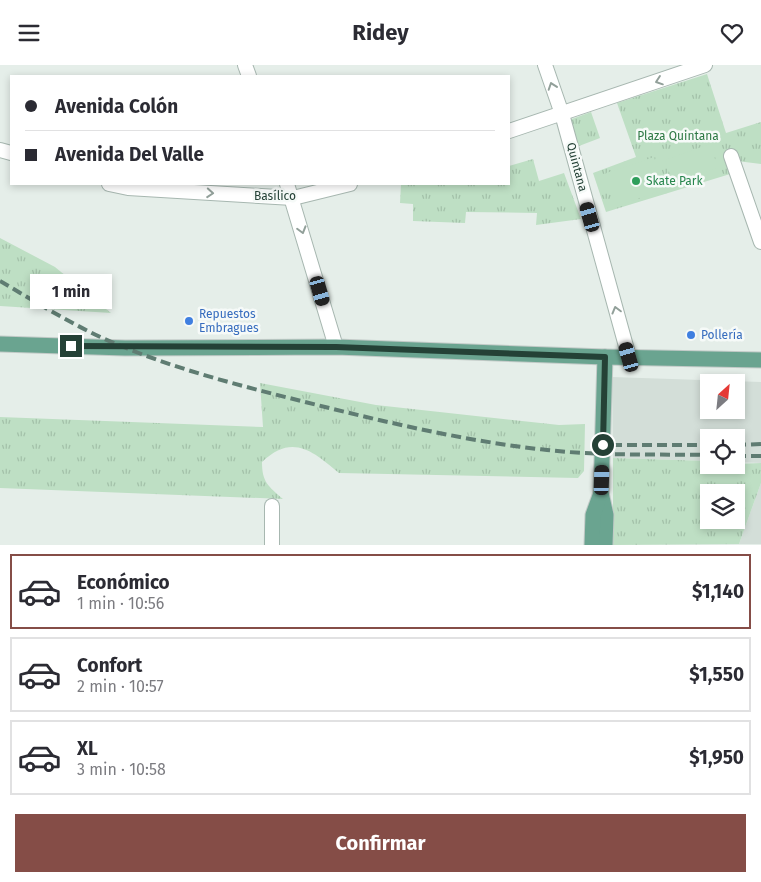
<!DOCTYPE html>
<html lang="es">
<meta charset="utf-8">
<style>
:root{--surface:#fff;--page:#f2f2f3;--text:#2b2b33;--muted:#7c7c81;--line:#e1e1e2;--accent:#854d47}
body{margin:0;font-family:"Fira Sans",sans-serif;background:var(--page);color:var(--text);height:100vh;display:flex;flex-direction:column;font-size:19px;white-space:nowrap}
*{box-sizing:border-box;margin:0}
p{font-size:16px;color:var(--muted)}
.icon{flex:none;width:28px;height:28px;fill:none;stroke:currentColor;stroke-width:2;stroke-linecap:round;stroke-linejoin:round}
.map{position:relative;height:480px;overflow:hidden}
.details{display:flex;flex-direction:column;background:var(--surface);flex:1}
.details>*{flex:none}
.banner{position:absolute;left:10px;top:10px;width:500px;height:110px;border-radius:0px;box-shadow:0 2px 8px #0003;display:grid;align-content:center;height:110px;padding:0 15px;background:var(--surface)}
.needle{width:32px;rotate:27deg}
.fabs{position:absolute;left:700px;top:309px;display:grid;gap:10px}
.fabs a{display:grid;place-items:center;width:45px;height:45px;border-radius:0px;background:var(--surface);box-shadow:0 2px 8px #0003;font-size:25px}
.end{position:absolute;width:22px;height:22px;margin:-11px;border:6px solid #244136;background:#fff;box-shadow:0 0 0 2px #fff}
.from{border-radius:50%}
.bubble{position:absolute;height:35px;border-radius:0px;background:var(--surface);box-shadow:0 2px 8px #0003;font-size:16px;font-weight:700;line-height:35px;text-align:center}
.car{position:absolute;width:15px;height:30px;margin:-15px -8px;border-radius:6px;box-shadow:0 0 4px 1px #0007;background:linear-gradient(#222 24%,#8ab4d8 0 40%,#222 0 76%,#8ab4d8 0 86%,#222 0)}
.banner b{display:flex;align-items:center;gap:18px;height:48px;font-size:19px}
.banner b+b{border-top:1px solid var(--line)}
.banner i{width:12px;height:12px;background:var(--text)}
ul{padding:9px 0 0;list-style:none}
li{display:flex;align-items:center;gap:15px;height:75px;margin:0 10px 8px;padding:0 5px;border:2px solid var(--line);border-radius:0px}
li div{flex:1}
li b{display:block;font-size:19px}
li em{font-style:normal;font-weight:700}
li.selected{border-color:var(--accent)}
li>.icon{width:45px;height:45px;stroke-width:1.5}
.action{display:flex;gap:10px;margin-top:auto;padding:10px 15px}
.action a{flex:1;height:58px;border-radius:0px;background:var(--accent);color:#fff;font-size:20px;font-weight:700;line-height:58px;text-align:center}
header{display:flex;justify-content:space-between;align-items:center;height:65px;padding:0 15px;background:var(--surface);font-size:22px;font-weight:700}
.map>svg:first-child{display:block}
.built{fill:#d3ded8;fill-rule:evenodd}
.grass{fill:url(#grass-tufts);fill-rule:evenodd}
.pitch{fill:#bedfc4}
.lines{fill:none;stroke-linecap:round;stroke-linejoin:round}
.minor-casing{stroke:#a7b7b0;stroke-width:16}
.major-casing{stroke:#c2cac7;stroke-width:17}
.minor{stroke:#fff;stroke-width:14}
.major{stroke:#6aa490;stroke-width:15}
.rail{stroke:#5f7c72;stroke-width:4;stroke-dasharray:10 5;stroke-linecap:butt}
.oneway{stroke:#92a09a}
.route{stroke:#244136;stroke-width:6}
.leisure-dot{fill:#2e9e5b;stroke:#f6faf8;stroke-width:2}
.shop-dot{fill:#3f7fe0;stroke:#f6faf8;stroke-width:2}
.labels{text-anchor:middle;stroke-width:5;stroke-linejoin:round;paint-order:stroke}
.park-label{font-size:12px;fill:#2d7844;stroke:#f6faf8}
.street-label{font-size:12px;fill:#244136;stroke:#f6faf8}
.leisure-label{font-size:12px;fill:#27864d;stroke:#f6faf8;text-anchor:start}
.shop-label{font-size:12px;fill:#366cbe;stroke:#f6faf8;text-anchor:start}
</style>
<header><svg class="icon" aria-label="menu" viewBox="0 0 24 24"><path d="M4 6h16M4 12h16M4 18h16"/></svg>Ridey<svg class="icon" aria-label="heart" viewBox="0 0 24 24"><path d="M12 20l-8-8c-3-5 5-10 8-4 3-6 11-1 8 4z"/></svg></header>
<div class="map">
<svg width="761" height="480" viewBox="0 0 761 480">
<defs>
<pattern id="grass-tufts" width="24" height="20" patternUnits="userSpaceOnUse" patternTransform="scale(1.25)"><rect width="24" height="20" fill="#bedfc4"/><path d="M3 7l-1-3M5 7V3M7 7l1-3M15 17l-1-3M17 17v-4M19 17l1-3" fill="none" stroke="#a3c1a9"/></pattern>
</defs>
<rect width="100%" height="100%" fill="#e5eee9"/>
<!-- built -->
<g class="built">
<path d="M 612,312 L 761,317 L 761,398 L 736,397 L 736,372 L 709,372 L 709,396 L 613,393 ZM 709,318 L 736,318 L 736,345 L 709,345 Z"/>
<polygon points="761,418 761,479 739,479"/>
</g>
<!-- grass -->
<g class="grass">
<polygon points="707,9 726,68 761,57 761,99 737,96 740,106 606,147 593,108 636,92 617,38"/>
<polygon points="591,47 600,73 579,81 569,55"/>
<polygon points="533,94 539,116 564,108 581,154 536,160 537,148 466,147 465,158 413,156 413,139 400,138 401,119 509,119 509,101"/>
<polygon points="0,173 55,202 111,248 0,241"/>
<path d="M 260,318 L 376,340 L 559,360 L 585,359 L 584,406 L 578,413 L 339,408 C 313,386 292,368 262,397 C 262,417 268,421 283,434 L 0,423 L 0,352 L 263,362 Z"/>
<path d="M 613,393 L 709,396 L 709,400 L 761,398 L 761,418 L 739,479 L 613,480 ZM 709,428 L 736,428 L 736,455 L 709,455 Z"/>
</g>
<!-- pitch -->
<g class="pitch">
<polygon points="710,79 718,103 673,118 665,95"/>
<polygon points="654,92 665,124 617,141 606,108"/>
</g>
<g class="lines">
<defs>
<g id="minor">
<polyline points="245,0 249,11"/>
<polyline points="545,0 562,49 629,292"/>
<polyline points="509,66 705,0"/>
<polyline points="0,85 11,88"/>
<polyline points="731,91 761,177"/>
<polyline points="109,119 128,123 293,133 350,119"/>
<polyline points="287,119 336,282"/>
<polyline points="272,480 272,441"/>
</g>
<g id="major">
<polyline points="0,279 125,283 336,282 605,292 761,295"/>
<polyline points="605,292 601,428 606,450 605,480"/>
<polyline points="592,480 593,450 601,428"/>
</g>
</defs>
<!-- minor casing -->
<use href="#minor" class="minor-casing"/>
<!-- major casing -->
<use href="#major" class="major-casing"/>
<!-- minor -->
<use href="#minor" class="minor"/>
<!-- major -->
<use href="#major" class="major"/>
<!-- rail -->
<g class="rail">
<path d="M 0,216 C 41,240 82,266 126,283 C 190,309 258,325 325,342 C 398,360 472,377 547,385 C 600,391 655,389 709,390"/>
<polyline points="612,380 709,380"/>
<polyline points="736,380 761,379"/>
<polyline points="736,391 761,391"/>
</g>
</g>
<!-- one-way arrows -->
<defs><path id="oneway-chevron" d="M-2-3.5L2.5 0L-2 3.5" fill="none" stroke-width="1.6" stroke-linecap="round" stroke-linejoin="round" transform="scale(1.25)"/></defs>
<g class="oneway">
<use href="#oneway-chevron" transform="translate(659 16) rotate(161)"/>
<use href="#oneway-chevron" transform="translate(552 21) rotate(-109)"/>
<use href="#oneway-chevron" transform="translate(210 128) rotate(4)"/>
<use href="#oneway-chevron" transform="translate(302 165) rotate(74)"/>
<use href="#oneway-chevron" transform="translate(616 245) rotate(-105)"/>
</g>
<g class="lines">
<!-- route -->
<polyline class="route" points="71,281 336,282 605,292 603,380"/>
</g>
<!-- markers -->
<circle class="leisure-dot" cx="636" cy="116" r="5"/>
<g class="shop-dot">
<circle cx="189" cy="256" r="5"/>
<circle cx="691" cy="270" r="5"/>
</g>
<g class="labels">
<!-- park labels -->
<g class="park-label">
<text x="678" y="75">Plaza Quintana</text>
</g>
<!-- street labels -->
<g class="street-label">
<text transform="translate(577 102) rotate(75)" y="4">Quintana</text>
<text x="275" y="135">Basílico</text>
</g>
<!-- leisure labels -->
<g class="leisure-label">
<text x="646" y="120">Skate Park</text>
</g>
<!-- shop labels -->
<g class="shop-label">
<text x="199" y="253">Repuestos<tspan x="199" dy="14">Embragues</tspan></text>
<text x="701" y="274">Pollería</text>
</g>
</g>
</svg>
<div class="fabs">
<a><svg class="needle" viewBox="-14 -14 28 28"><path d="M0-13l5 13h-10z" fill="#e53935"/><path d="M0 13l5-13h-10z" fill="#7c7c81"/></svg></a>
<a><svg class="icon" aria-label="locate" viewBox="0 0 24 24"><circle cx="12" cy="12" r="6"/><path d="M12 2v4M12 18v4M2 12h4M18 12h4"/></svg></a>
<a><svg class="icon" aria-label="layers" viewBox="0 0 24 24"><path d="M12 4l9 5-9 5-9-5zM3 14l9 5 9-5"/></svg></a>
</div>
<i class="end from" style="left:603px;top:380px"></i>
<i class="end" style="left:71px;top:281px"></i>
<div class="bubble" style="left:30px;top:209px;width:82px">1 min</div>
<i class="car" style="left:590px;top:152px;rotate:344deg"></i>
<i class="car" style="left:320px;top:226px;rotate:164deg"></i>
<i class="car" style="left:629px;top:292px;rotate:344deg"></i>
<i class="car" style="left:602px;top:415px;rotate:2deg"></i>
<div class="banner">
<b><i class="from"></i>Avenida Colón</b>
<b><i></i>Avenida Del Valle</b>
</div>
</div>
<section class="details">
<ul>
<li class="selected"><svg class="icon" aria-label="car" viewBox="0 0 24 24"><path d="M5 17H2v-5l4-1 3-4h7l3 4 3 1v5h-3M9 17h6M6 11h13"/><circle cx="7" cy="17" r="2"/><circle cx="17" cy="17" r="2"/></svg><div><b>Económico</b><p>1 min · 10:56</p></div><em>$1,140</em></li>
<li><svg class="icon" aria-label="car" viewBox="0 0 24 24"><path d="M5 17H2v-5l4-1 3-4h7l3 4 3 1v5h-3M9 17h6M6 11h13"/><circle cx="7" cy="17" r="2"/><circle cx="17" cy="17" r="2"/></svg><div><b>Confort</b><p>2 min · 10:57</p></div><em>$1,550</em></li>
<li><svg class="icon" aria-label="car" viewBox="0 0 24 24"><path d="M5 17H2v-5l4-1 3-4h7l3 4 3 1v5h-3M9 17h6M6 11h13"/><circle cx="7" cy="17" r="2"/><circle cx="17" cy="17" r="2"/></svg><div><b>XL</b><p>3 min · 10:58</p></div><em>$1,950</em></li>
</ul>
<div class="action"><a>Confirmar</a></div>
</section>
